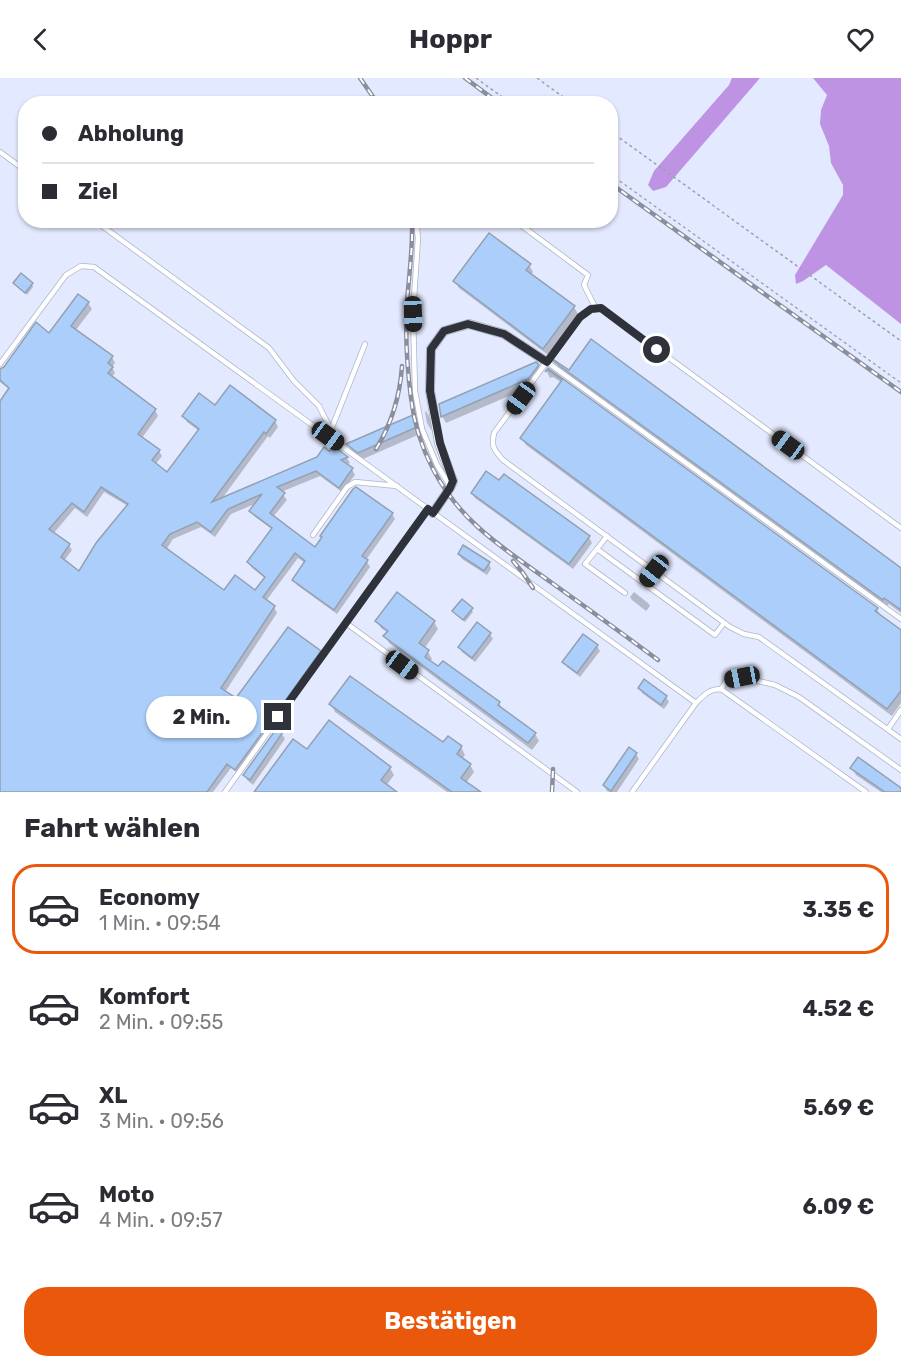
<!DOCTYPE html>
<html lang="de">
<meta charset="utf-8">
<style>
:root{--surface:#fff;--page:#f2f2f3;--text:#2b2b33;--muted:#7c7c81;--line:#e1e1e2;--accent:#ea580c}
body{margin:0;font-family:Rubik,sans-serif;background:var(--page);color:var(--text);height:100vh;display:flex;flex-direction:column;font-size:22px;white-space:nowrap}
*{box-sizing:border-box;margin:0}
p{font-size:20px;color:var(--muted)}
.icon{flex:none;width:33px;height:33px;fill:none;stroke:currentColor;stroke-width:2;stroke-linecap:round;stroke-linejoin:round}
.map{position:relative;height:714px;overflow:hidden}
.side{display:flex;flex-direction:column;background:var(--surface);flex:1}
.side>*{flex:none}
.banner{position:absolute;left:18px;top:18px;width:600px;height:132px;border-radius:24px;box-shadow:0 2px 4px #0004;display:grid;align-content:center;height:132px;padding:0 24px;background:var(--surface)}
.end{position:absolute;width:27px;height:27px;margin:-14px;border:8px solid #2f323a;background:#fff;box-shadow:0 0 0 3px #fff}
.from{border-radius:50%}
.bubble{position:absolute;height:42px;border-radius:21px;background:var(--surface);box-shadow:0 2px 4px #0004;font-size:20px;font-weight:700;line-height:42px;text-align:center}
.car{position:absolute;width:18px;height:36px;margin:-18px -9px;border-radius:8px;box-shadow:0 0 4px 2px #0007;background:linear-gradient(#222 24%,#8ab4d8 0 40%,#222 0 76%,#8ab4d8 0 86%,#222 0)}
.banner b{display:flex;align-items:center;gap:21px;height:57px;font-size:22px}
.banner b+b{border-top:2px solid var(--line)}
.banner i{width:15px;height:15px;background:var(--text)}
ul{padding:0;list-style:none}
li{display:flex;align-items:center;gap:18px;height:90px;margin:0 12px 9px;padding:0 12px;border:3px solid transparent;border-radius:24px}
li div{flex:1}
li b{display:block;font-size:22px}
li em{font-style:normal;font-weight:700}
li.on{border-color:var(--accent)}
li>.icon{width:54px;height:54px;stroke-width:1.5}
h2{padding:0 24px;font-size:27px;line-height:72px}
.primary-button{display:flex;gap:12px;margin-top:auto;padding:12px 24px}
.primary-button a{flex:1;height:69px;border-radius:24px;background:var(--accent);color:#fff;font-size:24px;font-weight:700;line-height:69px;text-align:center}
header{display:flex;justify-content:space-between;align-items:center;height:78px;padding:0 24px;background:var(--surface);font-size:27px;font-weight:700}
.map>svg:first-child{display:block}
.forest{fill:#bf93e3}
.shadow{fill:#0003;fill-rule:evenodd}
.building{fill:#abcefa;stroke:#93a0b1;stroke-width:1.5;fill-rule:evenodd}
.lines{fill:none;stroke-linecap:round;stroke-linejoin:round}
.lane-casing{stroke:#b0b6ca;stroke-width:6}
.street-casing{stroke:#b0b6ca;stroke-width:10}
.path{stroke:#9ba0b0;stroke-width:1.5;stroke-dasharray:3 3;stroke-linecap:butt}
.lane{stroke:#fff;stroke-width:4.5}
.street{stroke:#fff;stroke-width:8}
.rail-casing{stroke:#8a8e9d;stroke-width:4.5}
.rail{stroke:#fff;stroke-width:2;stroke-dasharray:7;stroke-linecap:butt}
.route{stroke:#2f323a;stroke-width:8}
</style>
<header><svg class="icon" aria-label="back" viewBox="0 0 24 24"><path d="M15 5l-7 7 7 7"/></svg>Hoppr<svg class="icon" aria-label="heart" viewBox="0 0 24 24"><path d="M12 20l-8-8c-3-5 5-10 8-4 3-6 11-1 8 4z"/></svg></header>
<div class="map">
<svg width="901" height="714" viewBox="0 0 901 714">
<rect width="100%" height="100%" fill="#e3e9fe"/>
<!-- forest -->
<g class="forest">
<polygon points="732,0 760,0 666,109 653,113 648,107 654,93 729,7"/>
<polygon points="813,0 901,0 901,246 826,187 803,203 796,206 795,197 843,117 843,107 831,85 829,68 820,46 821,32 827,17"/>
</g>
<!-- shadow -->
<g class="shadow">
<polygon points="529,187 533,194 531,197 574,229 578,236 548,277 459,210 455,203"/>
<polygon points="15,205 32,206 33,209 27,217"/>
<path d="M 78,218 L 88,225 L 92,231 L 75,253 L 112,279 L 115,285 L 112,289 L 115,295 L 112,299 L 155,332 L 158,338 L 142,360 L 159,373 L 162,378 L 155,387 L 167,396 L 199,353 L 187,344 L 184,338 L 215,329 L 230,309 L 275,343 L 278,349 L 270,360 L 268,358 L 221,422 L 336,372 L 347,380 L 350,385 L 346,387 L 352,391 L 355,397 L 342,414 L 320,398 L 281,414 L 287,422 L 273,439 L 315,471 L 392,436 L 395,441 L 366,482 L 370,489 L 337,536 L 297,507 L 294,502 L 305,485 L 298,480 L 266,523 L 274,529 L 277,535 L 225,614 L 237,622 L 320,574 L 323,579 L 239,696 L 231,690 L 213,714 L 0,714 L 0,325 L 10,312 L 0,304 L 0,295 L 50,257 ZM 104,414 L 128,428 L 80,495 L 64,483 L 72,472 L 69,467 L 53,456 L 75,430 L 87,439 ZM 257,425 L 251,433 L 254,438 L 273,452 L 249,484 L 252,490 L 266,501 L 255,514 L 224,515 L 166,472 L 173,461 L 201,449 L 215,459 L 231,436 Z"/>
<polygon points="556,285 901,492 901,535 889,526 887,528 559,290"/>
<polygon points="538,288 542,295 532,308 446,345 442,338"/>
<polygon points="548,292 877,531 881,538 901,554 901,625 892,638 526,367 522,360 562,305 553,299 550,300 547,294"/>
<polygon points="426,333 430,340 432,351 431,352 427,345 425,334"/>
<polygon points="414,338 418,345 420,356 363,381 352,373 348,367"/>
<polygon points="472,415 589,459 592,465 573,491 475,420"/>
<polygon points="459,476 489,485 491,491 487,497 462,481"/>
<polygon points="634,514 648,525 650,528 646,533 632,522 630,519"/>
<polygon points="471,531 473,534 465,544 454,533"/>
<polygon points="377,543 434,544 438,551 424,571 428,574 432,581 430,584 499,625 503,632 535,656 539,663 532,672 389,565 385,558 388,555 381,550"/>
<polygon points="477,546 490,556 493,561 475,584 462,574 459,569"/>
<polygon points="597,568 600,573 580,599 567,589 564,584"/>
<polygon points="639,610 666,619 669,624 664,631 642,615"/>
<polygon points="331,626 444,666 448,660 461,669 465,677 462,681 470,687 474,694 466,705 476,714 447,714 335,634"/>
<polygon points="277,652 282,656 285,661 253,707 247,702 245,697"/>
<polygon points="308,674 390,690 394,697 386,708 394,714 256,714"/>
<polygon points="636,676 639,681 617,714 609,714 607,713 604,708"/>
<polygon points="852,690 901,712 901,714 881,714 856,697"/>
</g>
<!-- building -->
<g class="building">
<polygon points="489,155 531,186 526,192 575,228 543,271 453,203"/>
<polygon points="21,195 33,205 25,215 13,205"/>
<path d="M 78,216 L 89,224 L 71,248 L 113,278 L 108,285 L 113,289 L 108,295 L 156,331 L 138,356 L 160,372 L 152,382 L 167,394 L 199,351 L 182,338 L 199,315 L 215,327 L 230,307 L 276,342 L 266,356 L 264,354 L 212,424 L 317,379 L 324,369 L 329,373 L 336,370 L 348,379 L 341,382 L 353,390 L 339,410 L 316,393 L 277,409 L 285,415 L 270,435 L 315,469 L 322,459 L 320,458 L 353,411 L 356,409 L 393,435 L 362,478 L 368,482 L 334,532 L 292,502 L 305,483 L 295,475 L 263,519 L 275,528 L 221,610 L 236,620 L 288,549 L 321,573 L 235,692 L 227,686 L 207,714 L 0,714 L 0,323 L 9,310 L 0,302 L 0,291 L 4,289 L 36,244 L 49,255 ZM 101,409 L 128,426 L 96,465 L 79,493 L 61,479 L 70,466 L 49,451 L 72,425 L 84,434 ZM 262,416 L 249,433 L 272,450 L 247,484 L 265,499 L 255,512 L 235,497 L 224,512 L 162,467 L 170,456 L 197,444 L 211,454 L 228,431 Z"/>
<polygon points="591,261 901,490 901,532 884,520 883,522 553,283 554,282 569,292"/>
<polygon points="536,284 539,287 528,301 441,339 439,326"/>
<polygon points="548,290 878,530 875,533 901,552 901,613 887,631 520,360 562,302 548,292 545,294"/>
<polygon points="415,336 417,349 358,375 346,366"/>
<polygon points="486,393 499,402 504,396 590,458 569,486 471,415"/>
<polygon points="463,467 490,484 484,493 458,476"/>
<polygon points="397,514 435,543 419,565 429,572 425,579 438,588 443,583 500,624 498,627 536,655 528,665 383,558 388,553 375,543"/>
<polygon points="462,521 473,530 463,542 452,533"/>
<polygon points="477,544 491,555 472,580 458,569"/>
<polygon points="583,556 598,567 577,595 562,584"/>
<polygon points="350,598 443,664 448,658 462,668 457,676 471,686 461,700 481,714 452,714 329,626"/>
<polygon points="644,601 667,618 661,627 638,610"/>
<polygon points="329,642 391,689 381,702 397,714 254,714 293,661 307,671"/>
<polygon points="277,650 283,654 250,702 243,697"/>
<polygon points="629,669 637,675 611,713 603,707"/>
<polygon points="858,679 901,710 901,714 885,714 850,690"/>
</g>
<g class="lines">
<defs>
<g id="lane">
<polyline points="0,74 26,93"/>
<polyline points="94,142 269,270 294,303 319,328 331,352 328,358"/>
<polyline points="416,142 418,160 413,236 415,313 422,351 437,387 450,408"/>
<polyline points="514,142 588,197 584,207 596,231"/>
<polyline points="547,284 901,541"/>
<polyline points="0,286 66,197 81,188 94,189 696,625"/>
<polyline points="331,352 365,266"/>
<path d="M 901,450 L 601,230 L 591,231 L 580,239 L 494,355 C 491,369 494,372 503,382 L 730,549 L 744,556 L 759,559 L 901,661"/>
<polyline points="313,457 347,409 355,404 397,408"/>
<polyline points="607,458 597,471 715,557 724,545"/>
<polyline points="597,471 585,486 625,515"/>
<polyline points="644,505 654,493"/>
<polyline points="346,545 577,714"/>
<polyline points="721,611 727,602 742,599 775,607 799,619 901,692"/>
<polyline points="888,651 901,632"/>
<polyline points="225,714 428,431"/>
<path d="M 632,714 L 696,625 C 704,617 709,611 721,611 L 866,714"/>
</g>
<polyline id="street" points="433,435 450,410 453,403 439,365 430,313 431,271 444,253 469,246 504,256 547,284"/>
</defs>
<!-- lane casing -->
<use href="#lane" class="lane-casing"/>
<!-- street casing -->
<use href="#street" class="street-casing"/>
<!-- path -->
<g class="path">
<polyline points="476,0 512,26"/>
<polyline points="537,0 573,26"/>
<polyline points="610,53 901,263"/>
<polyline points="610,96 901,305"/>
</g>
<!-- lane -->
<use href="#lane" class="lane"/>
<!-- street -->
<use href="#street" class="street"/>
<defs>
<g id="rail">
<polyline points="360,0 378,26"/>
<polyline points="465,0 500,26"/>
<polyline points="610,105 901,314"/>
<path d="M 412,142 C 413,170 409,197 407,224 C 405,256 407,289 411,320 C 417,370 441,416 479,450 C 501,470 527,487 552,505 C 587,530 623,556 658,582"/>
<path d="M 376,371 C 392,345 400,318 402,288"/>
<polyline points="513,483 523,495 533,510"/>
<polyline points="552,714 553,691"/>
</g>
</defs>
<!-- rail casing -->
<use href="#rail" class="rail-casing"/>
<!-- rail -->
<use href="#rail" class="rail"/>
</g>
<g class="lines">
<!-- route -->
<polyline class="route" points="278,639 428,431 433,435 450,410 453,403 440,365 430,313 431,271 444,253 468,246 504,256 547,284 580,239 591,231 601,230 657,272"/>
</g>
</svg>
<i class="end from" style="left:657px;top:272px"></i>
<i class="end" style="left:278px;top:639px"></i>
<div class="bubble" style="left:146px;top:618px;width:111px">2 Min.</div>
<i class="car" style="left:413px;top:236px;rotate:178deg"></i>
<i class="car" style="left:521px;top:320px;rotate:216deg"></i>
<i class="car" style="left:328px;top:358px;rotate:126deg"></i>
<i class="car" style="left:788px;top:367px;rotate:306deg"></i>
<i class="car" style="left:654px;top:493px;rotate:218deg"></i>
<i class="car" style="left:402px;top:587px;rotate:126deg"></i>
<i class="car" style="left:742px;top:599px;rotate:259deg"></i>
<div class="banner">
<b><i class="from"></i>Abholung</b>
<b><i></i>Ziel</b>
</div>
</div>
<section class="side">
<h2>Fahrt wählen</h2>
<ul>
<li class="on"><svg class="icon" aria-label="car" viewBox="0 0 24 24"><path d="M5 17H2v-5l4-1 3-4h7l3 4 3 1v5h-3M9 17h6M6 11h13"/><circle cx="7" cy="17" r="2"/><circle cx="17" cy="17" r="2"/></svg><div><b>Economy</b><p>1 Min. · 09:54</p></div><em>3.35 €</em></li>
<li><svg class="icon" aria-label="car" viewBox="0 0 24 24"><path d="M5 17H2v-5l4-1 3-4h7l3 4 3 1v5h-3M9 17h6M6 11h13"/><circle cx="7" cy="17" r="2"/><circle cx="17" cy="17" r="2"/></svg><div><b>Komfort</b><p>2 Min. · 09:55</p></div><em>4.52 €</em></li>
<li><svg class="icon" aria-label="car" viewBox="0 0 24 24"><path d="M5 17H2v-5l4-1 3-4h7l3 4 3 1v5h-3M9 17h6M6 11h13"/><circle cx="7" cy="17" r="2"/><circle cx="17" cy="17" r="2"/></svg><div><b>XL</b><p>3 Min. · 09:56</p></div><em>5.69 €</em></li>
<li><svg class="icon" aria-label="car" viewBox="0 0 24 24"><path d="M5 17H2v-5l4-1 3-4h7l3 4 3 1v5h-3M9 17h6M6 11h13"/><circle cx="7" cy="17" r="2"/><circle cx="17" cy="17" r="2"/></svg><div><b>Moto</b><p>4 Min. · 09:57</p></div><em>6.09 €</em></li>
</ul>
<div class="primary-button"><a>Bestätigen</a></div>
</section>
